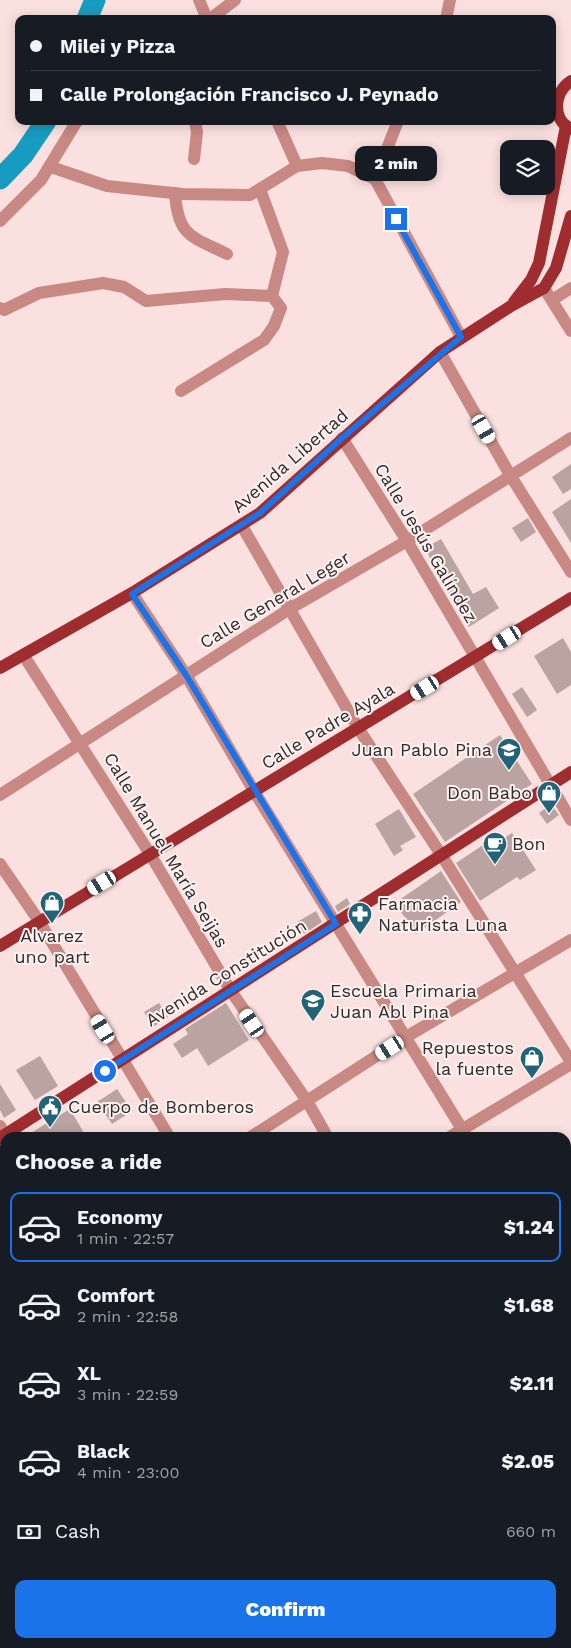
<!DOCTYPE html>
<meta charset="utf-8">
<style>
:root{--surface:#171b24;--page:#242831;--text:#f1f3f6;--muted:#9ea1a6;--line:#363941;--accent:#1a73e8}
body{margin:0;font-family:"Work Sans",sans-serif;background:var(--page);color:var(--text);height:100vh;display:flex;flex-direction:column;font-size:19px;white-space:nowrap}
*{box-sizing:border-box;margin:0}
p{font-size:16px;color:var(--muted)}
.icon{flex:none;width:28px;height:28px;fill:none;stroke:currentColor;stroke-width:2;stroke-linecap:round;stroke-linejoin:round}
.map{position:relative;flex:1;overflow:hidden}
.panel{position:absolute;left:0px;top:1132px;width:571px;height:516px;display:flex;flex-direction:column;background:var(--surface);border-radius:15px 15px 0 0;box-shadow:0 2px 12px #0003}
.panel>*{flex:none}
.top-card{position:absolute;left:15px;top:15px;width:541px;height:110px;border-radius:10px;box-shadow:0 2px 12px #0003;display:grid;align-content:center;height:110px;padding:0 15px;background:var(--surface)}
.tools{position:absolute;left:500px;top:140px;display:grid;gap:10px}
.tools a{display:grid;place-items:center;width:55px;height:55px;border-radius:10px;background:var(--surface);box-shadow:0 2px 12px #0003;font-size:25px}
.end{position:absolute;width:22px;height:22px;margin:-11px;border:6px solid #1a73e8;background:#fff;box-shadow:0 0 0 2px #fff}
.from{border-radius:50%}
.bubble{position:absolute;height:35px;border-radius:10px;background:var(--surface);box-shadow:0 2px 12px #0003;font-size:16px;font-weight:800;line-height:35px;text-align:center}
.car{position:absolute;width:15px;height:30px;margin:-15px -8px;border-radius:6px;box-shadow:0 0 4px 1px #0007;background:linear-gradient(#fff 24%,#345 0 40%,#fff 0 76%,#345 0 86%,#fff 0)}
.top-card b{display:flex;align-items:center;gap:18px;height:48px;font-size:19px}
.top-card b+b{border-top:1px solid var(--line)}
.top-card i{width:12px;height:12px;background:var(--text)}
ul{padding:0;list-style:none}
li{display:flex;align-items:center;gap:15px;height:70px;margin:0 10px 8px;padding:0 5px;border:2px solid transparent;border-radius:10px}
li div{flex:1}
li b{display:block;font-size:19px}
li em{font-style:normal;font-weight:800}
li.selected{border-color:var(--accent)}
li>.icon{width:45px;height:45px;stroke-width:1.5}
h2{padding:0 15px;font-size:22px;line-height:60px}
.pay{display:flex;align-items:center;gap:12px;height:55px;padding:0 15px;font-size:19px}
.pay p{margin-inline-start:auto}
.cta{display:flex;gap:10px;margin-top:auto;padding:10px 15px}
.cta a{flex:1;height:58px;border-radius:10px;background:var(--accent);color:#fff;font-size:20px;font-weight:800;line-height:58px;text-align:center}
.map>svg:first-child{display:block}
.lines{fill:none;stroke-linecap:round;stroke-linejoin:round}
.river{stroke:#169cc0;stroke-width:21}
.building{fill:#baa3a1}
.minor{stroke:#c88883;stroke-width:12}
.major{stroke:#9f2d30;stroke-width:12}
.route{stroke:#1a73e8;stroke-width:6}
.labels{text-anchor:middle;stroke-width:4;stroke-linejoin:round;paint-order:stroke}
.street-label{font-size:18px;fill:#332a29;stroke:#fcf2f1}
.poi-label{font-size:18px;fill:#332a29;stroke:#fcf2f1;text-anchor:start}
</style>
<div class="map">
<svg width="571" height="1648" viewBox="0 0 571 1648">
<rect width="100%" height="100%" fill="#fae1df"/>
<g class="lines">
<!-- river -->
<g class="river">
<polyline points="87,19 95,0"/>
<polyline points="0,179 23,155 46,121"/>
</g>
</g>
<!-- building -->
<g class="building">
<polygon points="571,464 571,489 563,494 552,477"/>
<polygon points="571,499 571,543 552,512"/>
<polygon points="528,518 536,532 521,542 512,528"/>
<polygon points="441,539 473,594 486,587 499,608 469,627 440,578 425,548"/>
<polygon points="563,638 571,652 571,685 557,694 534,656"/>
<polygon points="522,687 537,710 527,717 512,694"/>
<polygon points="500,735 532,784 445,842 413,794"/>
<polygon points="551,804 559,815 547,824 539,813"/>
<polygon points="399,809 416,837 400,846 403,850 394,856 375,824"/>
<polygon points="512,833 536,870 520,880 517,877 480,901 456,863 492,839 495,844"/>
<polygon points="441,871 461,902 416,934 395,903"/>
<polygon points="347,898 350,904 338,912 335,906"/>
<polygon points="316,911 322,922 304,934 297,922"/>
<polygon points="159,1003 168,1017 153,1027 144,1012"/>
<polygon points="226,1003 249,1040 208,1066 197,1048 182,1058 173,1044 188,1034 185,1029"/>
<polygon points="40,1056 58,1086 35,1100 16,1070"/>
<polygon points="0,1084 16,1110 4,1118 0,1110"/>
<polygon points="117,1089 132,1111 112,1124 97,1102"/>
<polygon points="70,1109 87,1138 23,1138 55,1118"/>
</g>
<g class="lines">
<!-- minor -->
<g class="minor">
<polyline points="199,0 207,19"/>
<polyline points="210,19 235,0"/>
<polyline points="446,19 450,0"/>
<polyline points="277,121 297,166"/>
<polyline points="194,159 197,132 195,121"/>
<polyline points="51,167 107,186 182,194 250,195 297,166 322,163 348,166 375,179 461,337"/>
<polyline points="375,179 398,121"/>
<path d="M 175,193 C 178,237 191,236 227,254"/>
<polyline points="0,221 41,180 77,121"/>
<polyline points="544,288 571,331"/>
<polyline points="552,300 571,288"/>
<polyline points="0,308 4,310 39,293 103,283 124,287 146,301 225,294 272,296"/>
<polyline points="440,352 510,475 571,572"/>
<polyline points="181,391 264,340 274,326 281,308 272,296 283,252 260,189"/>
<polyline points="342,438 407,541 571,820"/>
<polyline points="242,526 358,728 442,856 571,1062"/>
<polyline points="132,593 186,675 254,791 462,1129"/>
<polyline points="24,656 150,854 231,991 307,1101 328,1138"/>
<polyline points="0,795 291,608 407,541 571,438"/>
<polyline points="0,864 39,921 170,1138"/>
<polyline points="0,1126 6,1138"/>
<polyline points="249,1138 406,1037 571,940"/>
<polyline points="448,1138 571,1064"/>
<polyline points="0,1291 5,1288"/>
<polyline points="566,1368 571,1365"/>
<polyline points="0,1389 5,1398"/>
<polyline points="566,1523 571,1531"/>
<polyline points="566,1571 571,1568"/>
<polyline points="137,1644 139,1648"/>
<polyline points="311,1644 313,1648"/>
<polyline points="489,1644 492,1648"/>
<polyline points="2,1648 10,1644"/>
<polyline points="444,1648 451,1644"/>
</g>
<!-- major -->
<g class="major">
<path d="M 571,81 C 554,92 551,119 571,129"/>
<polyline points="514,302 531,280 539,263 566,126"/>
<polyline points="0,668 132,593 260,513 440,352 511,306 544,288 556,268 571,216"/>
<polyline points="0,946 571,598"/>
<polyline points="0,1138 571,772"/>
</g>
</g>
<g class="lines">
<!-- route -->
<polyline class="route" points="105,1071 336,924 186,675 132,594 260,513 342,438 461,337 396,219"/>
</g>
<!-- icons -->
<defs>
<symbol id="school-pin" viewBox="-11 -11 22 30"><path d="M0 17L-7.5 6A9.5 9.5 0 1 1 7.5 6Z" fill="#236378" stroke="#fcf2f1"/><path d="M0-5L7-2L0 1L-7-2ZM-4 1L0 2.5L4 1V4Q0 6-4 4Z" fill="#fff"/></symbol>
<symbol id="shop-pin" viewBox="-11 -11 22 30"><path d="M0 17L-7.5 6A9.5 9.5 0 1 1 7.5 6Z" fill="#236378" stroke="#fcf2f1"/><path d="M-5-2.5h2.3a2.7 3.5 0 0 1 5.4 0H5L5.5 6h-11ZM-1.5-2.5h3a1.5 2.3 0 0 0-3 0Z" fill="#fff"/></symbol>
<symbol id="cafe-pin" viewBox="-11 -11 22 30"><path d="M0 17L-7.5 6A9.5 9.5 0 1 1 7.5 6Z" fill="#236378" stroke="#fcf2f1"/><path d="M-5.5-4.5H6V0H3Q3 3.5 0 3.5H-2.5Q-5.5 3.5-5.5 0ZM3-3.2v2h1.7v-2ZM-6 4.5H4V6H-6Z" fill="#fff"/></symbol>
<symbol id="pharmacy-pin" viewBox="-11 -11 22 30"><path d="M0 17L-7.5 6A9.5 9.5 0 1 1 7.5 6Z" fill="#236378" stroke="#fcf2f1"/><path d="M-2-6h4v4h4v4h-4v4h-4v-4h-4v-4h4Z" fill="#fff"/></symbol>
<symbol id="civic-pin" viewBox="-11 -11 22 30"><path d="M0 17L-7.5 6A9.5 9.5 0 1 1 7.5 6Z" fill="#236378" stroke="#fcf2f1"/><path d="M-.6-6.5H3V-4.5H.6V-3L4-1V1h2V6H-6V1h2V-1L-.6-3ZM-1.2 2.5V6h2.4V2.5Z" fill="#fff"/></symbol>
</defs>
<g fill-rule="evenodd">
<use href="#school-pin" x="495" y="736" width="28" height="38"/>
<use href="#shop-pin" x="535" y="779" width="28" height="38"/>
<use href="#cafe-pin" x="481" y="830" width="28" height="38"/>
<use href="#shop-pin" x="38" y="889" width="28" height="38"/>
<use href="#pharmacy-pin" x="346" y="900" width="28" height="38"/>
<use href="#school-pin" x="299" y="987" width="28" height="38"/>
<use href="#shop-pin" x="518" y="1044" width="28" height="38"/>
<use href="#civic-pin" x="36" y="1093" width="28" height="38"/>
</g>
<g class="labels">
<!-- street labels -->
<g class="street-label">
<text transform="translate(290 461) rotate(-41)" y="6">Avenida Libertad</text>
<text transform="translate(426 543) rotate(59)" y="6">Calle Jesús Galíndez</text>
<text transform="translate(275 600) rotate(-31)" y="6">Calle General Leger</text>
<text transform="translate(328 726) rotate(-31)" y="6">Calle Padre Ayala</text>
<text transform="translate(166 850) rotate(59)" y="6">Calle Manuel María Seijas</text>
<text transform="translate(226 973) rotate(-32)" y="6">Avenida Constitución</text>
</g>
<!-- poi labels -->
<g class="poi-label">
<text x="492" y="756" text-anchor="end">Juan Pablo Pina</text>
<text x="532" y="799" text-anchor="end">Don Babo</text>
<text x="512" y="850">Bon</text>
<text x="378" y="910">Farmacia<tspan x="378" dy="21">Naturista Luna</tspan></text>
<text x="52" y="942" text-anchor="middle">Alvarez<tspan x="52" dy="21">uno part</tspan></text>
<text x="330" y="997">Escuela Primaria<tspan x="330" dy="21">Juan Abl Pina</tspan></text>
<text x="514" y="1054" text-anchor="end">Repuestos<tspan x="514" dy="21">la fuente</tspan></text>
<text x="68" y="1113">Cuerpo de Bomberos</text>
</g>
</g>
</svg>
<div class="tools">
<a><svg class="icon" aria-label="layers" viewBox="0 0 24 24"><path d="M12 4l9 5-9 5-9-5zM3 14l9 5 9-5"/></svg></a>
</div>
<i class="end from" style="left:105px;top:1071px"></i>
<i class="end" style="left:396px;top:219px"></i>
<div class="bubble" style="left:355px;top:146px;width:82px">2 min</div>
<i class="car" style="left:484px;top:429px;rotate:150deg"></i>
<i class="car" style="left:507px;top:638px;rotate:238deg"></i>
<i class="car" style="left:425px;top:688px;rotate:239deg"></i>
<i class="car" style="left:102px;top:883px;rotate:239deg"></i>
<i class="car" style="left:252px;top:1023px;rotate:326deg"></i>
<i class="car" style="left:103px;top:1029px;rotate:329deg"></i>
<i class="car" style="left:390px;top:1048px;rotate:237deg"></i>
<div class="top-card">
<b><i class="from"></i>Milei y Pizza</b>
<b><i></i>Calle Prolongación Francisco J. Peynado</b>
</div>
<section class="panel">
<h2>Choose a ride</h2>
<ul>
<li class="selected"><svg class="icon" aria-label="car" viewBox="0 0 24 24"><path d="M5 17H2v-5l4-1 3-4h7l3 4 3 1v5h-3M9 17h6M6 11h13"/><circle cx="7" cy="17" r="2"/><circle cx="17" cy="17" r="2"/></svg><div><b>Economy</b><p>1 min · 22:57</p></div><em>$1.24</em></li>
<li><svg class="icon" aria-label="car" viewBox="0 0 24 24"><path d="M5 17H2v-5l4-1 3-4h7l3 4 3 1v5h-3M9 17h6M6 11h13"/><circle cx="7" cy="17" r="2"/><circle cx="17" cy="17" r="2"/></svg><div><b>Comfort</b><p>2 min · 22:58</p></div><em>$1.68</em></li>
<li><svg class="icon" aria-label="car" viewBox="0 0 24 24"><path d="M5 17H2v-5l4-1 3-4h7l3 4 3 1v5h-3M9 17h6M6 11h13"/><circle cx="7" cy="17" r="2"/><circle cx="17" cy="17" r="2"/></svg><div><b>XL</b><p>3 min · 22:59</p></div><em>$2.11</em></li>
<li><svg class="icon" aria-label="car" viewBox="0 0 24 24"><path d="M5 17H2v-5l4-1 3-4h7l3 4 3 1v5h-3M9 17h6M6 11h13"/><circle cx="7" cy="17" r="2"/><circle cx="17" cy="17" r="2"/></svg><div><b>Black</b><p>4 min · 23:00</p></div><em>$2.05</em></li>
</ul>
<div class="pay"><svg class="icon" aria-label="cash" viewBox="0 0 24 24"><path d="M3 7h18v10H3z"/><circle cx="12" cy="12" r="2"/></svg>Cash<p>660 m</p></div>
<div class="cta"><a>Confirm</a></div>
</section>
</div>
